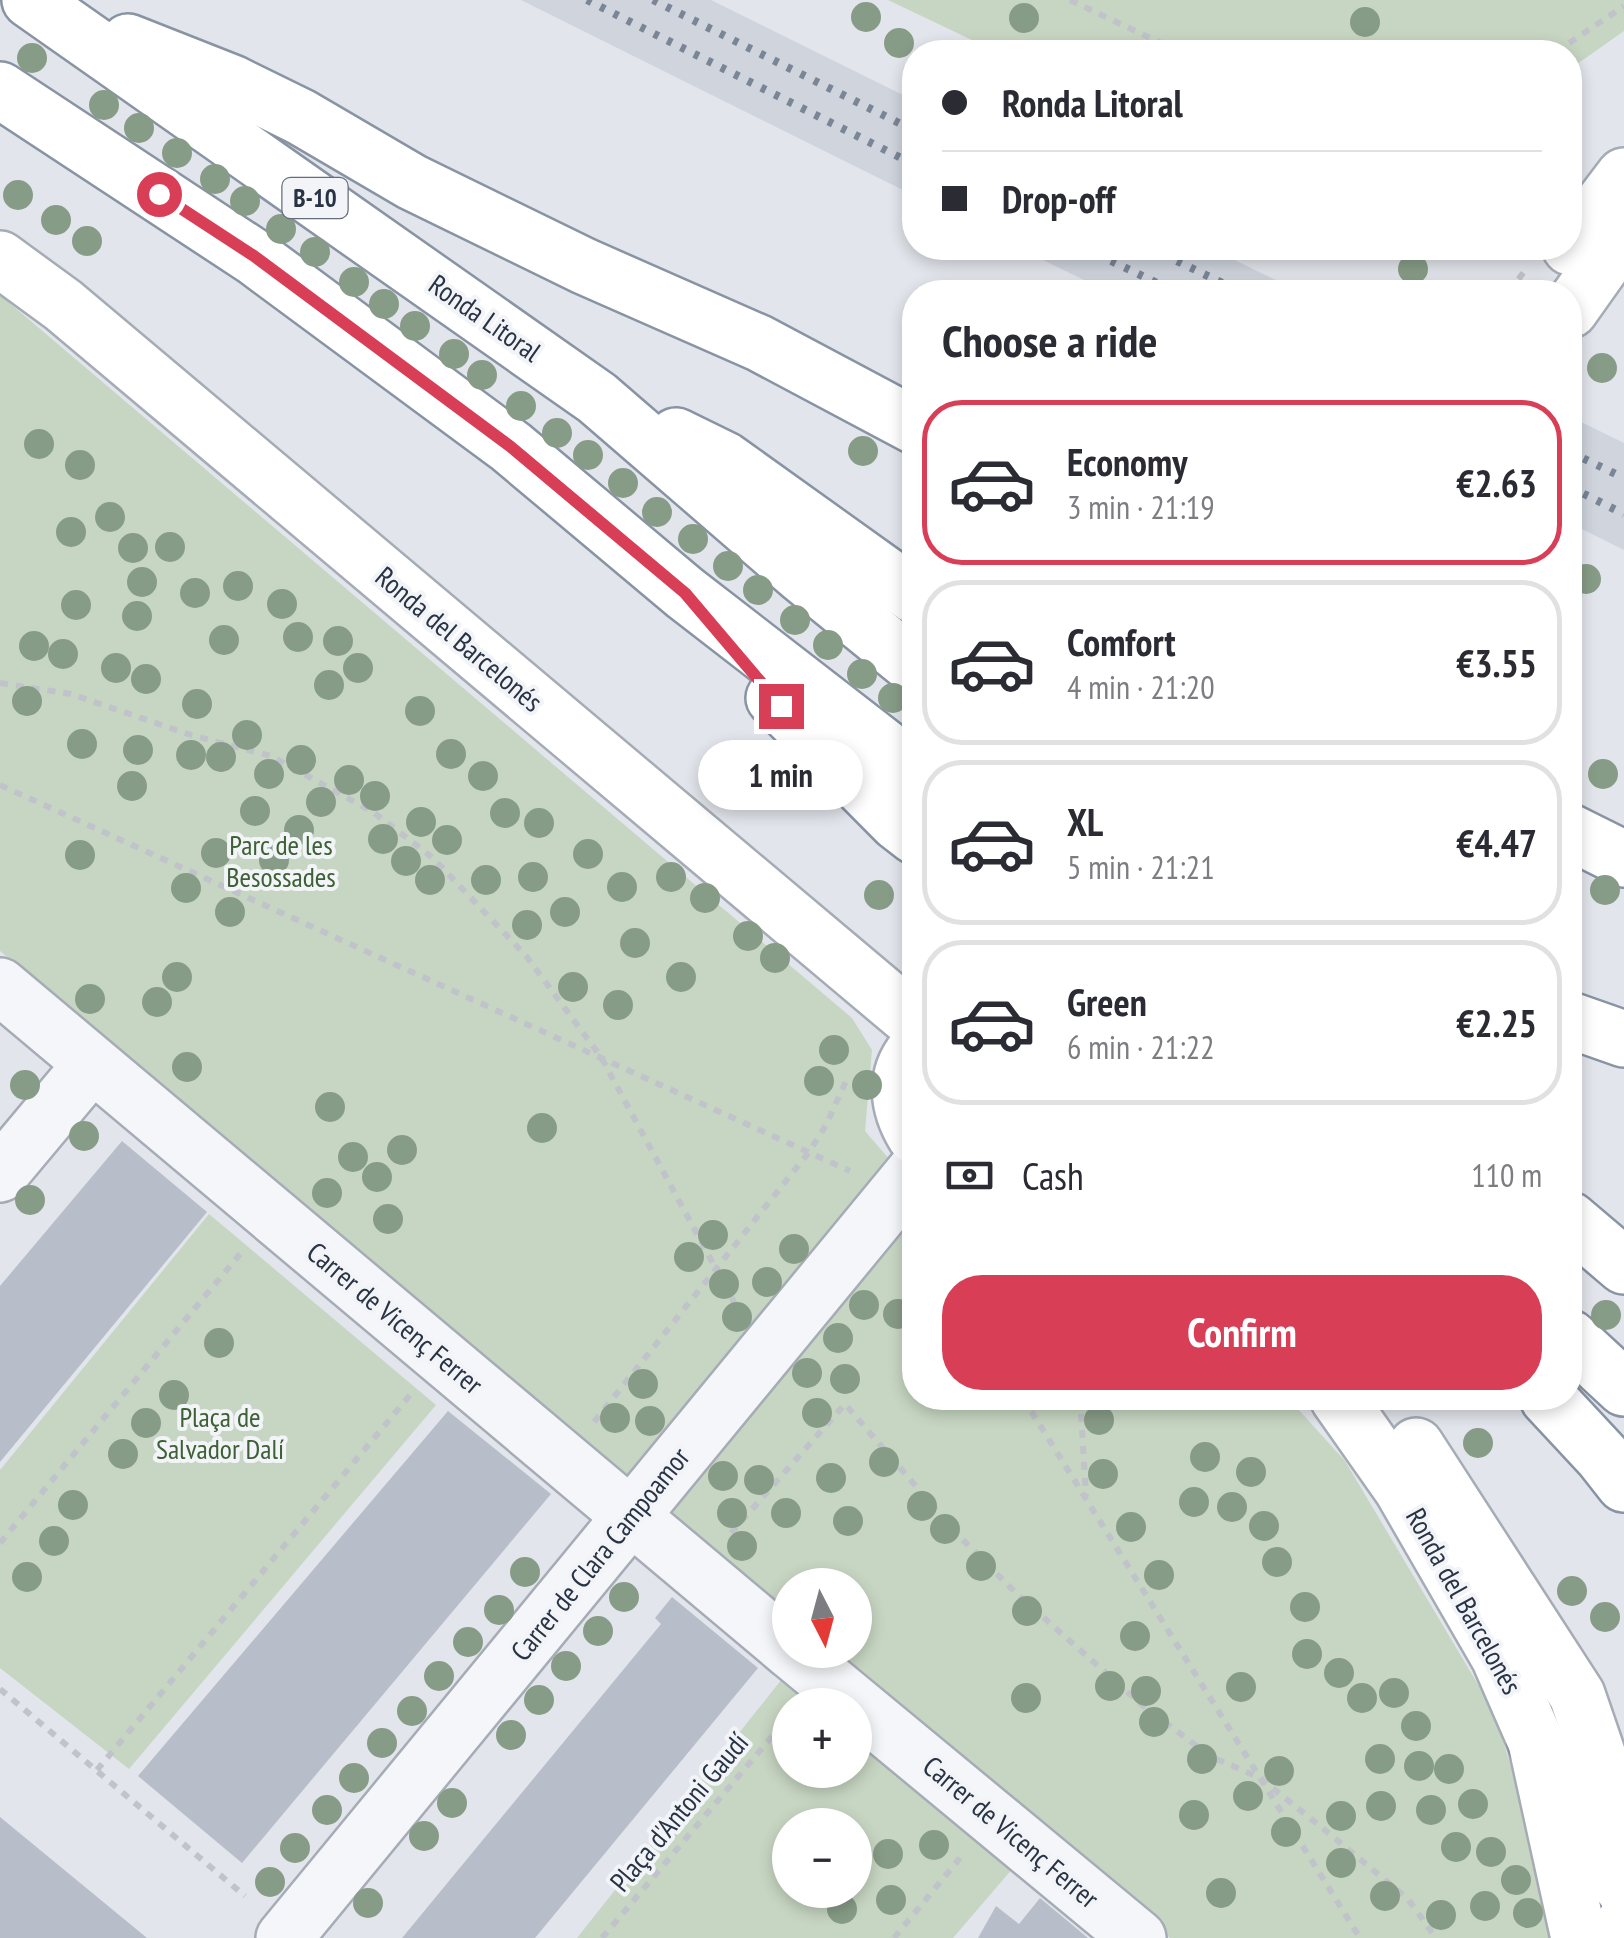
<!DOCTYPE html>
<meta charset="utf-8">
<style>
:root{--surface:#fff;--page:#f2f2f3;--text:#2b2b33;--muted:#7c7c81;--line:#e1e1e2;--accent:#d83f57}
body{margin:0;font-family:"PT Sans Narrow",sans-serif;background:var(--page);color:var(--text);height:100vh;display:flex;flex-direction:column;font-size:38px;white-space:nowrap}
*{box-sizing:border-box;margin:0}
p{font-size:32px;color:var(--muted)}
.icon{flex:none;width:55px;height:55px;fill:none;stroke:currentColor;stroke-width:2;stroke-linecap:round;stroke-linejoin:round}
.map{position:relative;flex:1;overflow:hidden}
.panel{position:absolute;left:902px;top:280px;width:680px;height:1130px;display:flex;flex-direction:column;background:var(--surface);border-radius:40px;box-shadow:0 5px 15px #0003}
.panel>*{flex:none}
.hud{position:absolute;left:902px;top:40px;width:680px;height:220px;border-radius:40px;box-shadow:0 5px 15px #0003;display:grid;align-content:center;height:220px;padding:0 40px;background:var(--surface)}
.needle{width:65px;rotate:174deg}
.tools{position:absolute;left:772px;top:1568px;display:grid;gap:20px}
.tools a{display:grid;place-items:center;width:100px;height:100px;border-radius:50%;background:var(--surface);box-shadow:0 5px 15px #0003;font-size:50px}
.end{position:absolute;width:45px;height:45px;margin:-22px;border:12px solid #d83f57;background:#fff;box-shadow:0 0 0 5px #fff}
.from{border-radius:50%}
.bubble{position:absolute;height:70px;border-radius:35px;background:var(--surface);box-shadow:0 5px 15px #0003;font-size:32px;font-weight:600;line-height:70px;text-align:center}
.hud b{display:flex;align-items:center;gap:35px;height:95px;font-size:38px}
.hud b+b{border-top:2px solid var(--line)}
.hud i{width:25px;height:25px;background:var(--text)}
ul{padding:0;list-style:none}
li{display:flex;align-items:center;gap:30px;height:165px;margin:0 20px 15px;padding:0 20px;border:5px solid var(--line);border-radius:40px}
li div{flex:1}
li b{display:block;font-size:38px}
li em{font-style:normal;font-weight:600}
li.on{border-color:var(--accent)}
li>.icon{width:90px;height:90px;stroke-width:1.5}
h2{padding:0 40px;font-size:45px;line-height:120px}
.pay{display:flex;align-items:center;gap:25px;height:110px;padding:0 40px;font-size:38px}
.pay p{margin-inline-start:auto}
.action{display:flex;gap:20px;margin-top:auto;padding:20px 40px}
.action a{flex:1;height:115px;border-radius:40px;background:var(--accent);color:#fff;font-size:40px;font-weight:600;line-height:115px;text-align:center}
.map>svg:first-child{display:block}
.built{fill:#cfd4dd}
.green{fill:#c7d6c2;fill-rule:evenodd}
.building{fill:#b8bec9}
.lines{fill:none;stroke-linecap:round;stroke-linejoin:round}
.street-casing{stroke:#a6acb6;stroke-width:60}
.secondary-casing{stroke:#a6acb6;stroke-width:60}
.highway-casing{stroke:#8893a3;stroke-width:60}
.path{stroke:#c0c3ca;stroke-width:6;stroke-dasharray:8 8;stroke-linecap:butt}
.street{stroke:#f5f6f9;stroke-width:55}
.secondary{stroke:#fff;stroke-width:55}
.highway{stroke:#fff;stroke-width:55}
.rail{stroke:#7a8596;stroke-width:8;stroke-dasharray:5 10;stroke-linecap:butt}
.tree{fill:#879c87}
.route{stroke:#d83f57;stroke-width:12}
.labels{text-anchor:middle;stroke-width:8;stroke-linejoin:round;paint-order:stroke}
.shield{fill:#f2f4f8;stroke:#656d7a;stroke-width:2.5}
.shield-label{font-size:25px;font-weight:bold;fill:#283344}
.street-label{font-size:28px;fill:#283344;stroke:#f2f4f8}
.park-label{font-size:28px;fill:#3d6135;stroke:#f2f4f8}
</style>
<div class="map">
<svg width="1624" height="1938" viewBox="0 0 1624 1938">
<rect width="100%" height="100%" fill="#e2e5eb"/>
<!-- built -->
<g class="built">
<polygon points="521,0 711,0 915,101 915,196"/>
<polygon points="1018,248 1210,248 1300,292 1109,292"/>
<polygon points="1577,420 1624,443 1624,550 1570,523 1570,432"/>
</g>
<!-- green -->
<g class="green">
<polygon points="888,0 1624,0 1624,31 1570,69 1570,52 997,52"/>
<polygon points="0,295 852,1018 872,1050 865,1131 915,1189 915,1398 1288,1398 1345,1461 1495,1713 1561,1938 1170,1938 824,1650 855,1650 855,1585 790,1585 790,1622 607,1461 0,951"/>
<polygon points="209,1214 436,1405 129,1769 0,1668 0,1470"/>
<path d="M 789,1670 L 831,1705 L 790,1705 L 790,1770 L 855,1770 L 855,1725 L 1020,1860 L 953,1938 L 577,1938 ZM 790,1825 L 855,1825 L 855,1890 L 790,1890 Z"/>
</g>
<!-- building -->
<g class="building">
<polygon points="122,1141 207,1212 0,1462 0,1286"/>
<polygon points="448,1411 551,1494 242,1863 138,1776"/>
<polygon points="672,1597 758,1668 535,1938 402,1938 661,1624 655,1618"/>
<polygon points="0,1817 147,1938 0,1938"/>
<polygon points="1040,1898 1088,1938 978,1938 996,1906 1019,1924"/>
</g>
<g class="lines">
<defs>
<g id="street">
<polyline points="0,986 790,1650"/>
<polyline points="0,1174 92,1064"/>
<polyline points="790,1650 1138,1938"/>
<polyline points="284,1938 915,1171"/>
</g>
<g id="secondary">
<polyline points="1570,247 1624,176"/>
<polyline points="0,259 63,305 915,1022"/>
<polyline points="1570,310 1624,234"/>
<path d="M 915,1050 C 893,1077 898,1108 915,1136"/>
<polyline points="1338,1398 1402,1489 1499,1657 1536,1742 1579,1938"/>
<polyline points="1416,1446 1577,1695 1624,1832"/>
<polyline points="1622,1938 1624,1923"/>
</g>
<g id="highway">
<polyline points="30,0 597,398 803,576 915,667"/>
<polyline points="128,42 232,83 301,117 412,182 584,266 759,343 915,426"/>
<polyline points="0,90 254,257 511,447 685,593 915,771"/>
<polyline points="676,436 725,460 915,596"/>
<polyline points="774,698 897,822 915,836"/>
<polyline points="1570,832 1624,859"/>
<polyline points="1570,1020 1624,1039"/>
<polyline points="1570,1220 1624,1266"/>
<polyline points="1570,1338 1624,1388"/>
<polyline points="1548,1398 1602,1456 1624,1484"/>
<polyline points="1536,1742 1598,1854 1624,1889"/>
</g>
</defs>
<!-- street casing -->
<use href="#street" class="street-casing"/>
<!-- secondary casing -->
<use href="#secondary" class="secondary-casing"/>
<!-- highway casing -->
<use href="#highway" class="highway-casing"/>
<!-- path -->
<g class="path">
<polyline points="1070,0 1180,52"/>
<polyline points="1556,52 1624,6"/>
<polyline points="1509,292 1526,269"/>
<polyline points="0,683 71,694 191,735 271,756 373,812 433,858 527,957 601,1057 735,1304"/>
<polyline points="0,785 850,1171"/>
<polyline points="1023,1398 1360,1938"/>
<polyline points="1080,1398 1086,1496"/>
<polyline points="594,1422 809,1152 826,1125 847,1079"/>
<polyline points="731,1533 845,1404 957,1534 1017,1594 1141,1704 1210,1756 1260,1778 1320,1826 1408,1899 1436,1938"/>
<polyline points="0,1543 240,1254"/>
<polyline points="0,1689 245,1896"/>
<polyline points="97,1770 410,1395"/>
<polyline points="602,1938 790,1715"/>
<polyline points="894,1938 960,1858"/>
</g>
<!-- street -->
<use href="#street" class="street"/>
<!-- secondary -->
<use href="#secondary" class="secondary"/>
<!-- highway -->
<use href="#highway" class="highway"/>
<!-- rail -->
<g class="rail">
<polyline points="587,0 915,165"/>
<polyline points="653,0 915,131"/>
<polyline points="1084,248 1176,292"/>
<polyline points="1150,248 1241,292"/>
<polyline points="1570,452 1624,478"/>
<polyline points="1570,487 1624,514"/>
</g>
</g>
<!-- trees -->
<g class="tree">
<circle cx="866" cy="17" r="15"/>
<circle cx="1024" cy="18" r="15"/>
<circle cx="1365" cy="22" r="15"/>
<circle cx="899" cy="43" r="15"/>
<circle cx="32" cy="58" r="15"/>
<circle cx="104" cy="105" r="15"/>
<circle cx="139" cy="128" r="15"/>
<circle cx="177" cy="153" r="15"/>
<circle cx="215" cy="179" r="15"/>
<circle cx="18" cy="195" r="15"/>
<circle cx="245" cy="201" r="15"/>
<circle cx="56" cy="220" r="15"/>
<circle cx="281" cy="229" r="15"/>
<circle cx="87" cy="241" r="15"/>
<circle cx="315" cy="252" r="15"/>
<circle cx="1413" cy="269" r="15"/>
<circle cx="354" cy="282" r="15"/>
<circle cx="384" cy="304" r="15"/>
<circle cx="415" cy="326" r="15"/>
<circle cx="454" cy="354" r="15"/>
<circle cx="1602" cy="368" r="15"/>
<circle cx="482" cy="375" r="15"/>
<circle cx="521" cy="406" r="15"/>
<circle cx="557" cy="433" r="15"/>
<circle cx="39" cy="444" r="15"/>
<circle cx="863" cy="451" r="15"/>
<circle cx="588" cy="455" r="15"/>
<circle cx="80" cy="465" r="15"/>
<circle cx="623" cy="483" r="15"/>
<circle cx="657" cy="512" r="15"/>
<circle cx="110" cy="517" r="15"/>
<circle cx="71" cy="532" r="15"/>
<circle cx="693" cy="539" r="15"/>
<circle cx="170" cy="547" r="15"/>
<circle cx="133" cy="548" r="15"/>
<circle cx="728" cy="566" r="15"/>
<circle cx="1586" cy="579" r="15"/>
<circle cx="142" cy="582" r="15"/>
<circle cx="238" cy="586" r="15"/>
<circle cx="758" cy="590" r="15"/>
<circle cx="195" cy="593" r="15"/>
<circle cx="282" cy="604" r="15"/>
<circle cx="76" cy="605" r="15"/>
<circle cx="137" cy="616" r="15"/>
<circle cx="795" cy="620" r="15"/>
<circle cx="298" cy="637" r="15"/>
<circle cx="224" cy="640" r="15"/>
<circle cx="338" cy="641" r="15"/>
<circle cx="828" cy="645" r="15"/>
<circle cx="34" cy="646" r="15"/>
<circle cx="63" cy="654" r="15"/>
<circle cx="116" cy="668" r="15"/>
<circle cx="358" cy="668" r="15"/>
<circle cx="862" cy="674" r="15"/>
<circle cx="146" cy="679" r="15"/>
<circle cx="329" cy="685" r="15"/>
<circle cx="893" cy="698" r="15"/>
<circle cx="27" cy="701" r="15"/>
<circle cx="197" cy="704" r="15"/>
<circle cx="420" cy="711" r="15"/>
<circle cx="247" cy="735" r="15"/>
<circle cx="82" cy="744" r="15"/>
<circle cx="138" cy="750" r="15"/>
<circle cx="451" cy="754" r="15"/>
<circle cx="191" cy="755" r="15"/>
<circle cx="221" cy="757" r="15"/>
<circle cx="301" cy="760" r="15"/>
<circle cx="269" cy="774" r="15"/>
<circle cx="1603" cy="774" r="15"/>
<circle cx="483" cy="776" r="15"/>
<circle cx="349" cy="780" r="15"/>
<circle cx="132" cy="786" r="15"/>
<circle cx="375" cy="796" r="15"/>
<circle cx="321" cy="802" r="15"/>
<circle cx="255" cy="811" r="15"/>
<circle cx="505" cy="813" r="15"/>
<circle cx="421" cy="822" r="15"/>
<circle cx="539" cy="823" r="15"/>
<circle cx="299" cy="830" r="15"/>
<circle cx="383" cy="839" r="15"/>
<circle cx="447" cy="840" r="15"/>
<circle cx="216" cy="853" r="15"/>
<circle cx="588" cy="854" r="15"/>
<circle cx="80" cy="855" r="15"/>
<circle cx="274" cy="860" r="15"/>
<circle cx="406" cy="861" r="15"/>
<circle cx="533" cy="877" r="15"/>
<circle cx="671" cy="877" r="15"/>
<circle cx="430" cy="880" r="15"/>
<circle cx="486" cy="880" r="15"/>
<circle cx="622" cy="887" r="15"/>
<circle cx="186" cy="888" r="15"/>
<circle cx="1605" cy="890" r="15"/>
<circle cx="879" cy="895" r="15"/>
<circle cx="705" cy="898" r="15"/>
<circle cx="230" cy="912" r="15"/>
<circle cx="565" cy="912" r="15"/>
<circle cx="527" cy="925" r="15"/>
<circle cx="748" cy="936" r="15"/>
<circle cx="635" cy="943" r="15"/>
<circle cx="775" cy="958" r="15"/>
<circle cx="177" cy="977" r="15"/>
<circle cx="681" cy="977" r="15"/>
<circle cx="573" cy="987" r="15"/>
<circle cx="90" cy="999" r="15"/>
<circle cx="157" cy="1002" r="15"/>
<circle cx="618" cy="1005" r="15"/>
<circle cx="834" cy="1050" r="15"/>
<circle cx="187" cy="1067" r="15"/>
<circle cx="819" cy="1081" r="15"/>
<circle cx="25" cy="1085" r="15"/>
<circle cx="867" cy="1085" r="15"/>
<circle cx="330" cy="1107" r="15"/>
<circle cx="542" cy="1128" r="15"/>
<circle cx="84" cy="1136" r="15"/>
<circle cx="402" cy="1150" r="15"/>
<circle cx="353" cy="1157" r="15"/>
<circle cx="377" cy="1177" r="15"/>
<circle cx="327" cy="1193" r="15"/>
<circle cx="30" cy="1200" r="15"/>
<circle cx="388" cy="1219" r="15"/>
<circle cx="713" cy="1235" r="15"/>
<circle cx="794" cy="1249" r="15"/>
<circle cx="689" cy="1257" r="15"/>
<circle cx="767" cy="1282" r="15"/>
<circle cx="724" cy="1284" r="15"/>
<circle cx="864" cy="1305" r="15"/>
<circle cx="898" cy="1314" r="15"/>
<circle cx="1606" cy="1315" r="15"/>
<circle cx="737" cy="1317" r="15"/>
<circle cx="838" cy="1338" r="15"/>
<circle cx="219" cy="1343" r="15"/>
<circle cx="807" cy="1373" r="15"/>
<circle cx="845" cy="1379" r="15"/>
<circle cx="643" cy="1384" r="15"/>
<circle cx="174" cy="1395" r="15"/>
<circle cx="817" cy="1413" r="15"/>
<circle cx="615" cy="1418" r="15"/>
<circle cx="1099" cy="1420" r="15"/>
<circle cx="650" cy="1421" r="15"/>
<circle cx="146" cy="1423" r="15"/>
<circle cx="1478" cy="1443" r="15"/>
<circle cx="123" cy="1454" r="15"/>
<circle cx="1205" cy="1457" r="15"/>
<circle cx="884" cy="1462" r="15"/>
<circle cx="1251" cy="1472" r="15"/>
<circle cx="1103" cy="1474" r="15"/>
<circle cx="723" cy="1476" r="15"/>
<circle cx="831" cy="1478" r="15"/>
<circle cx="759" cy="1480" r="15"/>
<circle cx="1194" cy="1502" r="15"/>
<circle cx="73" cy="1505" r="15"/>
<circle cx="922" cy="1506" r="15"/>
<circle cx="1232" cy="1507" r="15"/>
<circle cx="732" cy="1513" r="15"/>
<circle cx="786" cy="1513" r="15"/>
<circle cx="848" cy="1521" r="15"/>
<circle cx="1264" cy="1526" r="15"/>
<circle cx="1131" cy="1527" r="15"/>
<circle cx="945" cy="1529" r="15"/>
<circle cx="54" cy="1541" r="15"/>
<circle cx="742" cy="1546" r="15"/>
<circle cx="1277" cy="1562" r="15"/>
<circle cx="981" cy="1566" r="15"/>
<circle cx="525" cy="1572" r="15"/>
<circle cx="1159" cy="1575" r="15"/>
<circle cx="27" cy="1577" r="15"/>
<circle cx="1572" cy="1591" r="15"/>
<circle cx="624" cy="1597" r="15"/>
<circle cx="1305" cy="1607" r="15"/>
<circle cx="499" cy="1610" r="15"/>
<circle cx="1027" cy="1611" r="15"/>
<circle cx="1605" cy="1617" r="15"/>
<circle cx="598" cy="1631" r="15"/>
<circle cx="1135" cy="1636" r="15"/>
<circle cx="468" cy="1642" r="15"/>
<circle cx="1307" cy="1654" r="15"/>
<circle cx="566" cy="1666" r="15"/>
<circle cx="1339" cy="1673" r="15"/>
<circle cx="439" cy="1676" r="15"/>
<circle cx="1110" cy="1686" r="15"/>
<circle cx="1241" cy="1687" r="15"/>
<circle cx="1146" cy="1691" r="15"/>
<circle cx="1394" cy="1693" r="15"/>
<circle cx="1026" cy="1698" r="15"/>
<circle cx="1362" cy="1698" r="15"/>
<circle cx="539" cy="1700" r="15"/>
<circle cx="412" cy="1711" r="15"/>
<circle cx="1154" cy="1722" r="15"/>
<circle cx="1416" cy="1726" r="15"/>
<circle cx="511" cy="1735" r="15"/>
<circle cx="382" cy="1743" r="15"/>
<circle cx="1202" cy="1759" r="15"/>
<circle cx="1380" cy="1759" r="15"/>
<circle cx="1419" cy="1766" r="15"/>
<circle cx="1449" cy="1769" r="15"/>
<circle cx="1279" cy="1771" r="15"/>
<circle cx="354" cy="1778" r="15"/>
<circle cx="1248" cy="1796" r="15"/>
<circle cx="452" cy="1803" r="15"/>
<circle cx="1473" cy="1804" r="15"/>
<circle cx="1381" cy="1806" r="15"/>
<circle cx="327" cy="1810" r="15"/>
<circle cx="1431" cy="1810" r="15"/>
<circle cx="1194" cy="1815" r="15"/>
<circle cx="1341" cy="1816" r="15"/>
<circle cx="1286" cy="1832" r="15"/>
<circle cx="424" cy="1836" r="15"/>
<circle cx="934" cy="1845" r="15"/>
<circle cx="1456" cy="1847" r="15"/>
<circle cx="295" cy="1848" r="15"/>
<circle cx="1491" cy="1852" r="15"/>
<circle cx="888" cy="1854" r="15"/>
<circle cx="1341" cy="1863" r="15"/>
<circle cx="1516" cy="1880" r="15"/>
<circle cx="270" cy="1882" r="15"/>
<circle cx="1221" cy="1893" r="15"/>
<circle cx="1385" cy="1896" r="15"/>
<circle cx="891" cy="1900" r="15"/>
<circle cx="368" cy="1903" r="15"/>
<circle cx="1485" cy="1906" r="15"/>
<circle cx="842" cy="1909" r="15"/>
<circle cx="1528" cy="1913" r="15"/>
<circle cx="1441" cy="1915" r="15"/>
</g>
<g class="lines">
<!-- route -->
<polyline class="route" points="159,194 254,256 511,447 685,593 781,706"/>
</g>
<g class="labels">
<!-- shield labels -->
<rect class="shield" x="282.5" y="178" width="65" height="40" rx="8"/>
<g class="shield-label">
<text x="315" y="207">B-10</text>
</g>
<!-- street labels -->
<g class="street-label">
<text transform="translate(485 318) rotate(35)" y="10">Ronda Litoral</text>
<text transform="translate(459 639) rotate(40)" y="10">Ronda del Barcelonés</text>
<text transform="translate(395 1318) rotate(40)" y="10">Carrer de Vicenç Ferrer</text>
<text transform="translate(600 1554) rotate(-51)" y="10">Carrer de Clara Campoamor</text>
<text transform="translate(1464 1601) rotate(61)" y="10">Ronda del Barcelonés</text>
<text transform="translate(679 1812) rotate(-50)" y="10">Plaça d'Antoni Gaudí</text>
<text transform="translate(1011 1832) rotate(40)" y="10">Carrer de Vicenç Ferrer</text>
</g>
<!-- park labels -->
<g class="park-label">
<text x="281" y="855">Parc de les<tspan x="281" dy="32">Besossades</tspan></text>
<text x="220" y="1427">Plaça de<tspan x="220" dy="32">Salvador Dalí</tspan></text>
</g>
</g>
</svg>
<div class="tools">
<a><svg class="needle" viewBox="-14 -14 28 28"><path d="M0-13l5 13h-10z" fill="#e53935"/><path d="M0 13l5-13h-10z" fill="#7c7c81"/></svg></a>
<a>+</a>
<a>−</a>
</div>
<i class="end from" style="left:159px;top:194px"></i>
<i class="end" style="left:781px;top:706px"></i>
<div class="bubble" style="left:698px;top:740px;width:165px">1 min</div>
<div class="hud">
<b><i class="from"></i>Ronda Litoral</b>
<b><i></i>Drop-off</b>
</div>
<section class="panel">
<h2>Choose a ride</h2>
<ul>
<li class="on"><svg class="icon" aria-label="car" viewBox="0 0 24 24"><path d="M5 17H2v-5l4-1 3-4h7l3 4 3 1v5h-3M9 17h6M6 11h13"/><circle cx="7" cy="17" r="2"/><circle cx="17" cy="17" r="2"/></svg><div><b>Economy</b><p>3 min · 21:19</p></div><em>€2.63</em></li>
<li><svg class="icon" aria-label="car" viewBox="0 0 24 24"><path d="M5 17H2v-5l4-1 3-4h7l3 4 3 1v5h-3M9 17h6M6 11h13"/><circle cx="7" cy="17" r="2"/><circle cx="17" cy="17" r="2"/></svg><div><b>Comfort</b><p>4 min · 21:20</p></div><em>€3.55</em></li>
<li><svg class="icon" aria-label="car" viewBox="0 0 24 24"><path d="M5 17H2v-5l4-1 3-4h7l3 4 3 1v5h-3M9 17h6M6 11h13"/><circle cx="7" cy="17" r="2"/><circle cx="17" cy="17" r="2"/></svg><div><b>XL</b><p>5 min · 21:21</p></div><em>€4.47</em></li>
<li><svg class="icon" aria-label="car" viewBox="0 0 24 24"><path d="M5 17H2v-5l4-1 3-4h7l3 4 3 1v5h-3M9 17h6M6 11h13"/><circle cx="7" cy="17" r="2"/><circle cx="17" cy="17" r="2"/></svg><div><b>Green</b><p>6 min · 21:22</p></div><em>€2.25</em></li>
</ul>
<div class="pay"><svg class="icon" aria-label="cash" viewBox="0 0 24 24"><path d="M3 7h18v10H3z"/><circle cx="12" cy="12" r="2"/></svg>Cash<p>110 m</p></div>
<div class="action"><a>Confirm</a></div>
</section>
</div>
